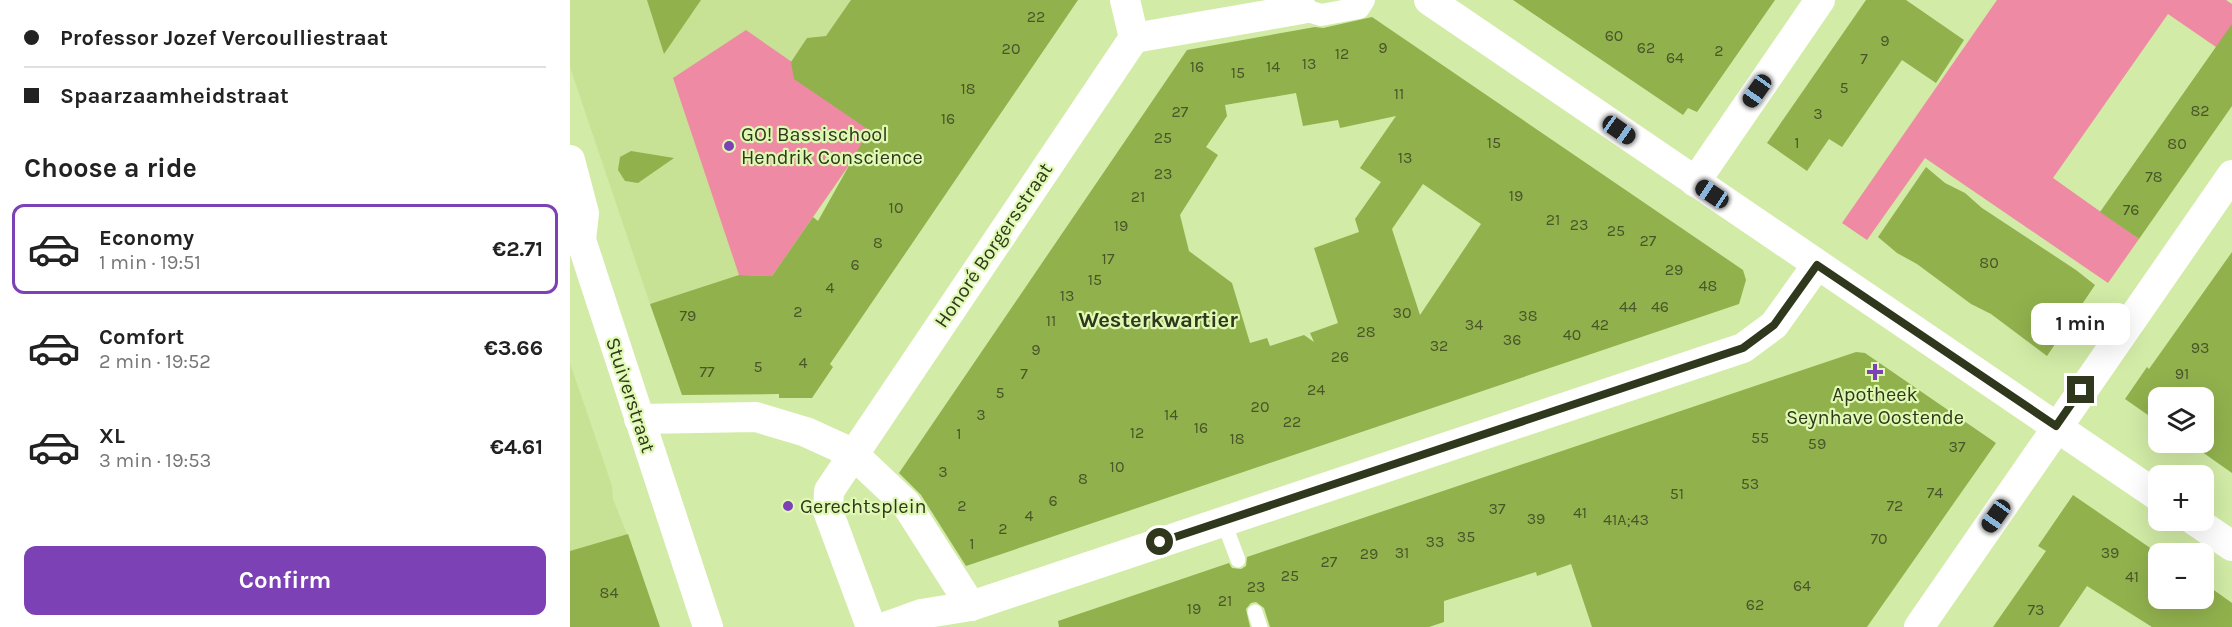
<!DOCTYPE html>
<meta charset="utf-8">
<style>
:root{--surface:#fff;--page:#f2f2f2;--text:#222;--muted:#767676;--line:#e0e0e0;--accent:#7d41b6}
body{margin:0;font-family:Karla,sans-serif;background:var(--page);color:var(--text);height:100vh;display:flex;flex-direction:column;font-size:22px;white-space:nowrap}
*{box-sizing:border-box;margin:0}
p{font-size:20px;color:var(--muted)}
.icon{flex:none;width:33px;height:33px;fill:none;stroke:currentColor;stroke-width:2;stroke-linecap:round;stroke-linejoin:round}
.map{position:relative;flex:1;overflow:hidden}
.panel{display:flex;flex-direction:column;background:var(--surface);width:570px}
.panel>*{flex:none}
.guide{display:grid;align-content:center;height:132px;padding:0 24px;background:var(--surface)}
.controls{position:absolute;left:1578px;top:387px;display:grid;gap:12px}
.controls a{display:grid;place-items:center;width:66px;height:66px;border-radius:12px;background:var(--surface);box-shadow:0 6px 24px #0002;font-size:30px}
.end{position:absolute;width:27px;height:27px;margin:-14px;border:8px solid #2f381c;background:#fff;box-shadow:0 0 0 3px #fff}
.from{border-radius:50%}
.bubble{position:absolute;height:42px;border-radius:12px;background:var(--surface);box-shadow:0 6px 24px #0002;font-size:20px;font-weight:700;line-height:42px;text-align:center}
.car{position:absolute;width:18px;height:36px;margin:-18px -9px;border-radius:8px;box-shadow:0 0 4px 2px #0007;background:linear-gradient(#222 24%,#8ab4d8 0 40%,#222 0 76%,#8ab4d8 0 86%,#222 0)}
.guide b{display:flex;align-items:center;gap:21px;height:57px;font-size:22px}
.guide b+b{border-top:2px solid var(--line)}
.guide i{width:15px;height:15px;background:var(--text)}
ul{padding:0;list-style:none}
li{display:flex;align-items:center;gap:18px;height:90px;margin:0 12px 9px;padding:0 12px;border:3px solid transparent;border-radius:12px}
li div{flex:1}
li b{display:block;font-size:22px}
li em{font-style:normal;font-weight:700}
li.active{border-color:var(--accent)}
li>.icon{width:54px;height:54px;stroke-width:1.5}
h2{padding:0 24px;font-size:27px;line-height:72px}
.action{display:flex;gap:12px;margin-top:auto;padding:12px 24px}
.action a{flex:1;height:69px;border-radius:12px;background:var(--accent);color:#fff;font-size:24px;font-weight:700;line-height:69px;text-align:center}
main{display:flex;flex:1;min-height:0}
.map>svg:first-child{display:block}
.built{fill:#c7e295}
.green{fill:#ee8aa3}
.building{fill:#91b14d;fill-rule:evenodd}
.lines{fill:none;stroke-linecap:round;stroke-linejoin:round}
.service{stroke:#fff;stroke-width:15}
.pedestrian{stroke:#fff;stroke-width:22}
.minor{stroke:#fff;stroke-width:30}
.route{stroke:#2f381c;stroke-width:8}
.poi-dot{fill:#7d41b6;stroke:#dff9b3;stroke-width:2}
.labels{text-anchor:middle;stroke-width:4.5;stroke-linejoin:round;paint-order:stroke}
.number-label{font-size:16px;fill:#485628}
.poi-label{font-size:20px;fill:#2f381c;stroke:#dff9b3;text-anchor:start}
.street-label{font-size:20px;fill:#2f381c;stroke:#dff9b3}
.quarter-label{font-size:22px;font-weight:bold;fill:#2f381c;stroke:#dff9b3}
</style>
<main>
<section class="panel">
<div class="guide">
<b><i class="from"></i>Professor Jozef Vercoulliestraat</b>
<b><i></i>Spaarzaamheidstraat</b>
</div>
<h2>Choose a ride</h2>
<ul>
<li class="active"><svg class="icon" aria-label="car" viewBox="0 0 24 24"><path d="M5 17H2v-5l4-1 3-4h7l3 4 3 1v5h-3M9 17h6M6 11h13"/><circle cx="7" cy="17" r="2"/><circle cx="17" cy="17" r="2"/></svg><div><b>Economy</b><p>1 min · 19:51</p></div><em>€2.71</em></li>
<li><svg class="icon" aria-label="car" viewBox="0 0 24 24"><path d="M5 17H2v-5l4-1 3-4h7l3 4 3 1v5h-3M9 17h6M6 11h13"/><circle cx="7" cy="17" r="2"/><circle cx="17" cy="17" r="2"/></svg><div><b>Comfort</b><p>2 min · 19:52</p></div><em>€3.66</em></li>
<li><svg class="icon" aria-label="car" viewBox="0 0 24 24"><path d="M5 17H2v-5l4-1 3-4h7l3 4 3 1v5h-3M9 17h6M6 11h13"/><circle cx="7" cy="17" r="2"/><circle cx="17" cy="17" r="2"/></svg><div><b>XL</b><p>3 min · 19:53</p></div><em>€4.61</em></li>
</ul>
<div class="action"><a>Confirm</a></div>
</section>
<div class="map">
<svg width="1662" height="627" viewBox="0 0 1662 627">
<rect width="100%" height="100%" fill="#d2eba6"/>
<!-- built -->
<g class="built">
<polygon points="0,0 396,0 202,276 80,304 0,67"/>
<polygon points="0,363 42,486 43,499 70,567 0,589"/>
</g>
<!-- green -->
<g class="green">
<polygon points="1427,0 1656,0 1662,4 1662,58 1598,14 1483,178 1569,239 1538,283 1355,158 1297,240 1272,223"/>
<polygon points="176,30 304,119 302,132 202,276 169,275 103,78"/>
</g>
<!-- building -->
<g class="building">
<polygon points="77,0 131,0 94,54"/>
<polygon points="281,0 508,0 260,364 263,367 242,398 209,398 209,394 112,395 80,304 169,275 202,276 243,217 248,221 299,130 224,79 221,62 237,38 256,36"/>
<polygon points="943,0 1205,0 1127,112 1118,108 1113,115"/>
<polygon points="1296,0 1336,0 1394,40 1366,83 1332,60 1272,147 1259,139 1237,171 1197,143"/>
<path d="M 802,17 L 1173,270 L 1176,280 L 1169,304 L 396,566 L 351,495 L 329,473 L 617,50 L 745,27 L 753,28 ZM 726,93 L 733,126 L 768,120 L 770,128 L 826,116 L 790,168 L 811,182 L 785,219 L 789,232 L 744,248 L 768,323 L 740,333 L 744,342 L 734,335 L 700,346 L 697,338 L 680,343 L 662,283 L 619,251 L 610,215 L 648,155 L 636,147 L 657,116 L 655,105 ZM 853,184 L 911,224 L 850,315 L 822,229 Z"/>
<polygon points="1662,24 1662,106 1569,239 1530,212"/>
<polygon points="61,151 104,158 68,183 55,181 48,170 50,157"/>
<polygon points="1356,167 1375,183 1395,193 1412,208 1506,270 1525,285 1477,356 1421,314 1401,304 1347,264 1327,253 1308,237"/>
<polygon points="1662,252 1662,473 1618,442 1634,442 1634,398 1588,398 1588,422 1555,399 1577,367 1579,369"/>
<polygon points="1286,352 1295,353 1426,443 1297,627 1022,627 1001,564 967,576 966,572 874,601 874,622 859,627 700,627 694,608 686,602 681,603 676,609 680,627 489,627 488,621 659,563 662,568 671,569 676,566 677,557"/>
<polygon points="1503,495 1589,554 1588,598 1634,598 1634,583 1662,603 1662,627 1582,627 1517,586 1489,627 1423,627 1476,551 1468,546"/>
<polygon points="58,534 90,627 0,627 0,551"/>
</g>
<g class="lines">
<!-- service -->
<g class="service">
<polyline points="653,520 668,560"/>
<polyline points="685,612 690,627"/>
</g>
<!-- pedestrian -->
<polyline class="pedestrian" points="732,9 751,15 789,8 794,0"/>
<!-- minor -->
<g class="minor">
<polyline points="555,0 564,38"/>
<polyline points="859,0 1588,496"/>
<polyline points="564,38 732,9"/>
<polyline points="0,160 14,213 11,240 138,627"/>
<polyline points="1125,182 1250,0"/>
<polyline points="69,419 186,417 236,432 282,453 336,504 401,606"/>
<polyline points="1624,520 1662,546"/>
<polyline points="301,627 258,511 259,491 564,38"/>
<polyline points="315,627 351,614 401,606 1173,348 1204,325 1247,265"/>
<polyline points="1349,627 1662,175"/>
</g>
</g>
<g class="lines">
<!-- route -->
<polyline class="route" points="590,542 1173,348 1204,325 1247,265 1486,426 1511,390"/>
</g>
<!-- markers -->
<g class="poi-dot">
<circle cx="159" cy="146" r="6"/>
<path d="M1302 363h6v6h6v6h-6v6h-6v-6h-6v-6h6z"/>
<circle cx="218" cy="506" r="6"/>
</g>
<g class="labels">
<!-- number labels -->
<g class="number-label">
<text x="466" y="22">22</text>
<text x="1044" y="41">60</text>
<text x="1315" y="46">9</text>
<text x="813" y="53">9</text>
<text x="1076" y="53">62</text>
<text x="441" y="54">20</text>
<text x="1149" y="56">2</text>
<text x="772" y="59">12</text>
<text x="1105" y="63">64</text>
<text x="1294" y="64">7</text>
<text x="739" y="69">13</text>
<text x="627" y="72">16</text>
<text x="703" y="72">14</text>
<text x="668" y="78">15</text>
<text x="1274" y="93">5</text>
<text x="398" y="94">18</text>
<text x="829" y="99">11</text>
<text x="1630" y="116">82</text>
<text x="610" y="117">27</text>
<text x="1248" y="119">3</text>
<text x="378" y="124">16</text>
<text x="593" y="143">25</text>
<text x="924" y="148">15</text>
<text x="1227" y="148">1</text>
<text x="1607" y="149">80</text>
<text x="835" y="163">13</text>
<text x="593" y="179">23</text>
<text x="1584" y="182">78</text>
<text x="946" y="201">19</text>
<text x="568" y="202">21</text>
<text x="326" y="213">10</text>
<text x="1561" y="215">76</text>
<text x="983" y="225">21</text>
<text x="1009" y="230">23</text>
<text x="551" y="231">19</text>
<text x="1046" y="236">25</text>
<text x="1078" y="246">27</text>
<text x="308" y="248">8</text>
<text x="538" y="264">17</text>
<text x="1419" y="268">80</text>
<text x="285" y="270">6</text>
<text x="1104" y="275">29</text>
<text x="525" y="285">15</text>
<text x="1138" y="291">48</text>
<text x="260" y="293">4</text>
<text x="497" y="301">13</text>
<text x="1058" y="312">44</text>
<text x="1090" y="312">46</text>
<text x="228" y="317">2</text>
<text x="832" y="318">30</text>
<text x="118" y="321">79</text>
<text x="958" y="321">38</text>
<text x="481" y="326">11</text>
<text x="904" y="330">34</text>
<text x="1030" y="330">42</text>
<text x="796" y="337">28</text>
<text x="1002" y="340">40</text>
<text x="942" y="345">36</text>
<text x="869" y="351">32</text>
<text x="1630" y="353">93</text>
<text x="466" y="355">9</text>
<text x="770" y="362">26</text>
<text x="233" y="368">4</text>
<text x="188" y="372">5</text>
<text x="137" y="377">77</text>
<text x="454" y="379">7</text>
<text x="1612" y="379">91</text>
<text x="746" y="395">24</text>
<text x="430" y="398">5</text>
<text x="690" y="412">20</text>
<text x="411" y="420">3</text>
<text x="601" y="420">14</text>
<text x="722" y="427">22</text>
<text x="631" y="433">16</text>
<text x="567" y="438">12</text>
<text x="389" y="439">1</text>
<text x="1190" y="443">55</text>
<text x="667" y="444">18</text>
<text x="1247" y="449">59</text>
<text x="1387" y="452">37</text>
<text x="547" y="472">10</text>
<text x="373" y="477">3</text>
<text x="513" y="484">8</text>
<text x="1180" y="489">53</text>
<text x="1365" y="498">74</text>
<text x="1107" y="499">51</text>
<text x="483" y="506">6</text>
<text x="392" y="511">2</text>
<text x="1325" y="511">72</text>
<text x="927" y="514">37</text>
<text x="1010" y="518">41</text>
<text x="459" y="521">4</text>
<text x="966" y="524">39</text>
<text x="1056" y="525">41A;43</text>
<text x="433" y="534">2</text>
<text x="896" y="542">35</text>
<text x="1309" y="544">70</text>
<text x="865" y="547">33</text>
<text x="402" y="549">1</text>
<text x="832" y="558">31</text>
<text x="1540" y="558">39</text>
<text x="799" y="559">29</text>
<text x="759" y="567">27</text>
<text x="720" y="581">25</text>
<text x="1562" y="582">41</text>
<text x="1232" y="591">64</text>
<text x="686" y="592">23</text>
<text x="39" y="598">84</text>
<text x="655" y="606">21</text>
<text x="1185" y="610">62</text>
<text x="624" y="614">19</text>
<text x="1466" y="615">73</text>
</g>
<!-- poi labels -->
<g class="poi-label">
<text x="171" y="141">GO! Bassischool<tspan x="171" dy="23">Hendrik Conscience</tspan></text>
<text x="1305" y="401" text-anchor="middle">Apotheek<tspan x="1305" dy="23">Seynhave Oostende</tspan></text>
<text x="230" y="513">Gerechtsplein</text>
</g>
<!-- street labels -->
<g class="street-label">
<text transform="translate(423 245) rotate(-56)" y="7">Honoré Borgersstraat</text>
<text transform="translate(61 395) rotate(72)" y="7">Stuiverstraat</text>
</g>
<!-- quarter labels -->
<g class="quarter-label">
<text x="588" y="327">Westerkwartier</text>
</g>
</g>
</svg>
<div class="controls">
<a><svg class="icon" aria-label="layers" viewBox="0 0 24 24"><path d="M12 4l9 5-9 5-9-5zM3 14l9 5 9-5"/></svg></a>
<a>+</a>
<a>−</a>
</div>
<i class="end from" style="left:590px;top:542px"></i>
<i class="end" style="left:1511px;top:390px"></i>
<div class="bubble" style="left:1461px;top:303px;width:99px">1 min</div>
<i class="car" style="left:1187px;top:91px;rotate:215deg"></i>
<i class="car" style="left:1049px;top:130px;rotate:125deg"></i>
<i class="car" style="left:1142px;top:194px;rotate:304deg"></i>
<i class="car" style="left:1426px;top:516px;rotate:215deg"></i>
</div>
</main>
